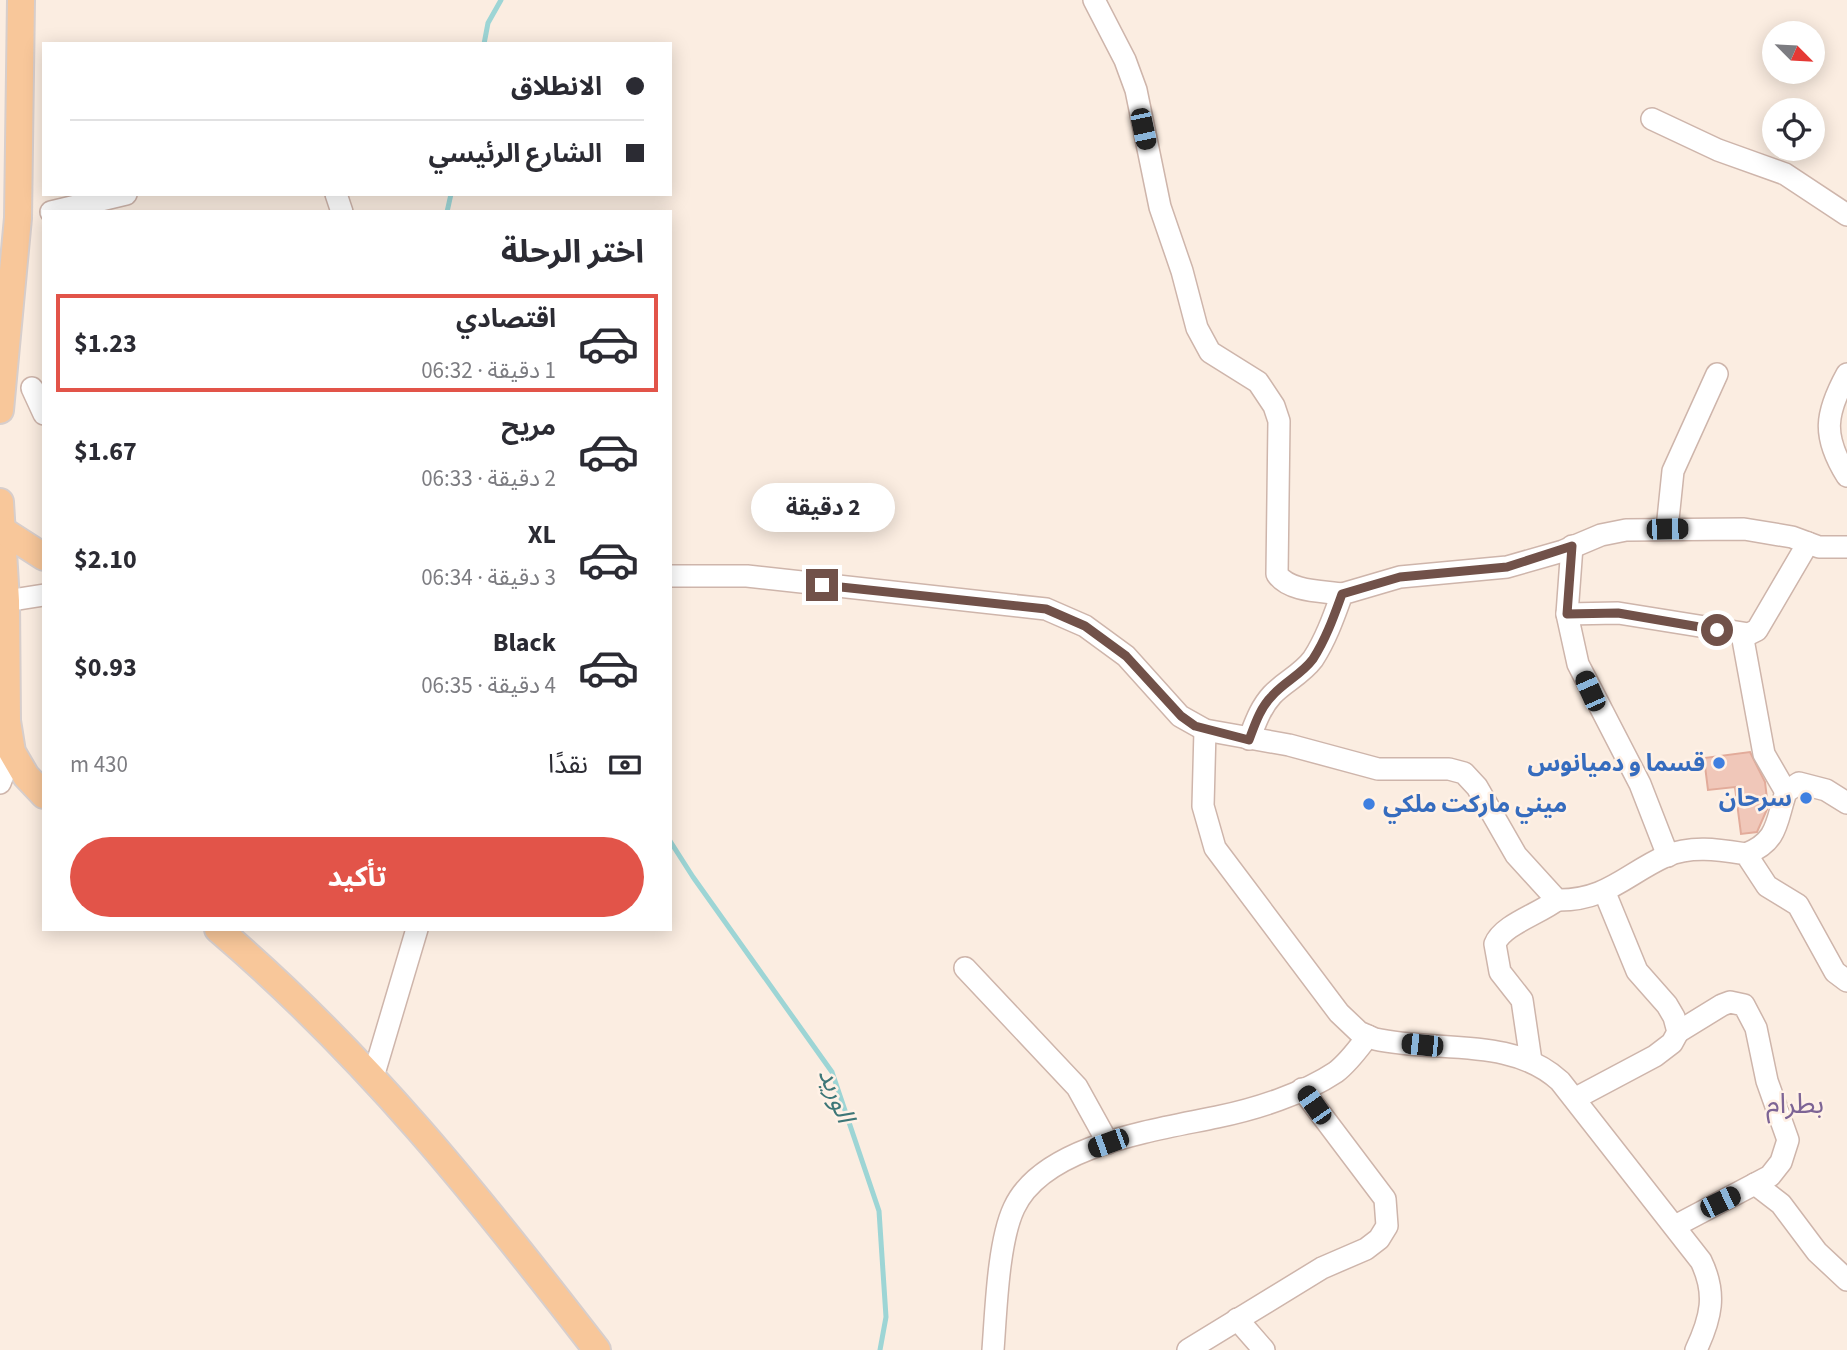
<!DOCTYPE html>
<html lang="ar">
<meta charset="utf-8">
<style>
:root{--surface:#fff;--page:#f7f7f7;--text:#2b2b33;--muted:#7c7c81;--line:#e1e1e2;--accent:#e25449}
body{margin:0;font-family:"Source Sans 3","Noto Sans Arabic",sans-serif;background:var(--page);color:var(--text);direction:rtl;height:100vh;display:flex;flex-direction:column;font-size:26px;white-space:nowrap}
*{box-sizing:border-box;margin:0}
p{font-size:23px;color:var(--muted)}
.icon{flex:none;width:38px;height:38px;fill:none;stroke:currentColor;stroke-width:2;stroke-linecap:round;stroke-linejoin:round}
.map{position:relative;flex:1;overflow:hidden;direction:ltr}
.drawer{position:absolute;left:42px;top:210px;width:630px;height:721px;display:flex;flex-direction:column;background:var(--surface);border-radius:0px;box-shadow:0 4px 18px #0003;direction:rtl}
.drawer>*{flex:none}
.banner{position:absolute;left:42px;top:42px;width:630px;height:154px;border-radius:0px;box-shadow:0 4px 18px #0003;direction:rtl;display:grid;align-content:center;height:154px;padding:0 28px;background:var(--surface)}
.needle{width:46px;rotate:114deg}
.fabs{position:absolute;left:1762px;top:21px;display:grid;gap:14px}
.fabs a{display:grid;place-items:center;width:63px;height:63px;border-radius:50%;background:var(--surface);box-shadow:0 4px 18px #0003;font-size:35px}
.end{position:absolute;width:32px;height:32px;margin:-16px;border:9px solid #715149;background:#fff;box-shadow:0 0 0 4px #fff}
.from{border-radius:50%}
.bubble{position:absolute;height:49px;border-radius:24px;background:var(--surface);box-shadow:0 4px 18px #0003;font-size:23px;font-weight:700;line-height:49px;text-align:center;direction:rtl}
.car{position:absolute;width:21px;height:42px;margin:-21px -10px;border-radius:9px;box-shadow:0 0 5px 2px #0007;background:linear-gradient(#222 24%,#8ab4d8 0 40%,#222 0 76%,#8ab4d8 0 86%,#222 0)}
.banner b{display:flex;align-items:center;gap:24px;height:66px;font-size:26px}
.banner b+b{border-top:2px solid var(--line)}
.banner i{width:18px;height:18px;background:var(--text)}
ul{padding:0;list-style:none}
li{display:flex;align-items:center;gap:21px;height:98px;margin:0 14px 10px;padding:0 14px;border:4px solid transparent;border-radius:0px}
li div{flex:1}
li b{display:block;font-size:26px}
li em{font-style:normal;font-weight:700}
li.current{border-color:var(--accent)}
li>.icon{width:63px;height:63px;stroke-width:1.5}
h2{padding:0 28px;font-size:32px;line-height:84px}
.pay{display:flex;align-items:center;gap:18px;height:77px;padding:0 28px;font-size:26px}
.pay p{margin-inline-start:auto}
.button{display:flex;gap:14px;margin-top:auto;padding:14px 28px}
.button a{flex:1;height:80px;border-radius:42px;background:var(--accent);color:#fff;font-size:28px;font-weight:700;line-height:80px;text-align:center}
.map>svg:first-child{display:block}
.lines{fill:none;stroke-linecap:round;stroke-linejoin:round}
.stream{stroke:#9dd5d5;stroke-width:5}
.building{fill:#f0c7b9;stroke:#e2ab9a;stroke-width:2}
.minor-casing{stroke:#ceb5ab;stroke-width:24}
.major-casing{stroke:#d7cecc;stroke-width:30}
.minor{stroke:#fff;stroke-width:21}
.major{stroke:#f8c79a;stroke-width:26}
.route{stroke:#715149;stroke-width:9}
.shop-dot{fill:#3f7fe0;stroke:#fff1e6;stroke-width:2.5}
.labels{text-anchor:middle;stroke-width:5;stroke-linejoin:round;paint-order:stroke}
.shop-label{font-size:24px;font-weight:bold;fill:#366cbe;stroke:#fff1e6;text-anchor:end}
.water-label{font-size:26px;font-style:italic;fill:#3d7677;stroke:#fff1e6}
.quarter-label{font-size:28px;fill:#7d6495;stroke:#fff1e6}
</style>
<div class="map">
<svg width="1847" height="1350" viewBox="0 0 1847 1350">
<rect width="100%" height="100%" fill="#fbede1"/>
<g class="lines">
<!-- stream -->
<g class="stream">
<polyline points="484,44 488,23 501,0"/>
<polyline points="447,212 451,194"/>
<polyline points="670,841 693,877 832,1072 879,1211 886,1317 880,1350"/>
</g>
</g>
<!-- building -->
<polygon class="building" points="1750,752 1765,782 1768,807 1757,832 1741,834 1735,787 1708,790 1704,758"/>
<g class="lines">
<defs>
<g id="minor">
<path d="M 1094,0 L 1125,60 L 1136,90 L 1160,207 L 1182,271 L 1197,328 L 1210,352 L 1258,382 L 1274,406 L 1279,421 L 1277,574 C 1289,592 1323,591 1342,594"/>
<polyline points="1652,119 1718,150 1785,174 1847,215"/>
<polyline points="336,194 342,212"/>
<polyline points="51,212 126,194"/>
<path d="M 1847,374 C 1825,414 1822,436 1847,476"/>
<polyline points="32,388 44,414"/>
<polyline points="1667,529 1673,471 1717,374"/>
<path d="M 670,576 L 747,576 L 1046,609 L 1085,626 L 1126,656 L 1180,716 L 1205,730 L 1289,745 L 1378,769 L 1449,769 L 1464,773 L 1477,787 L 1516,855 L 1557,900 C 1606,901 1626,874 1666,856 C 1692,845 1720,850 1746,854 L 1767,886 L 1798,905 L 1835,972 L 1847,981"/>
<polyline points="6,601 44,595"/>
<polyline points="1567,614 1572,546"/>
<polyline points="1742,634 1764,754 1786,792"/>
<path d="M 1205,730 L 1203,806 L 1215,848 L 1339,1013 L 1359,1032 L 1375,1039 C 1436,1053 1511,1036 1560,1081 L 1701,1261 C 1717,1294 1711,1318 1696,1350"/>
<path d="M 1249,739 C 1255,724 1260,708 1272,695 C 1284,682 1301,675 1313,659 C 1326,639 1334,616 1342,594 L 1400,577 L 1507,567 L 1563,551 L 1601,535 L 1626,530 L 1744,529 L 1792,537 L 1819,547 L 1847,547"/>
<polyline points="0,783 12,752"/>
<path d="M 1746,854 C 1779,841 1776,821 1786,792 L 1799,783 L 1826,790 L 1847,803"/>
<polyline points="1668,856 1640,784 1578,664 1567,614 1618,613 1749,634 1757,630 1808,543"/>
<polyline points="965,968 1077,1087 1108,1143"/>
<path d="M 1531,1061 L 1522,1000 L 1500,972 L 1495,944 C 1502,925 1539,914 1557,900"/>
<polyline points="373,1077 417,929"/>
<polyline points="1576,1098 1655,1056 1672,1043 1678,1032 1674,1017 1667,1005 1637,971 1605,893"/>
<polyline points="1755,1184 1781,1204 1817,1252 1847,1280"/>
<polyline points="1675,1226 1770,1176 1781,1162 1788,1140 1767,1081 1756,1028 1744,1005 1730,1002 1722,1005 1678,1032"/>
<polyline points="1237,1319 1264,1350"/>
<path d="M 993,1350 C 996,1311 998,1242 1014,1208 C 1043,1145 1156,1130 1217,1117 C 1256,1109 1303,1094 1336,1072 C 1349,1062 1358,1049 1368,1036"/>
<polyline points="1188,1350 1322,1268 1366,1249 1379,1239 1387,1226 1385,1199 1302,1089"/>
</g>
<g id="major">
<polyline points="0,410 18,218 21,0"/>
<polyline points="0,502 6,601 7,721 12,752 26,776 44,795"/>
<polyline points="2,530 44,557"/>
<path d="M 218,929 C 366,1055 479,1197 597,1350"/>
</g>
</defs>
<!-- minor casing -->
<use href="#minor" class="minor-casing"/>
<!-- major casing -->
<use href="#major" class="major-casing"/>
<!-- minor -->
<use href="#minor" class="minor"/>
<!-- major -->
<use href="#major" class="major"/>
</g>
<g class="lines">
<!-- route -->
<path class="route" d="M 822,585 L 1046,609 L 1085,626 L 1126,656 L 1181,716 L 1195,726 L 1249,740 C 1255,724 1260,708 1272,696 C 1284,682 1301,675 1313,659 C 1326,639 1334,616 1342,594 L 1400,577 L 1507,567 L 1572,546 L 1567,614 L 1618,613 L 1717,630"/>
</g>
<!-- markers -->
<g class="shop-dot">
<circle cx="1719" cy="763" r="7"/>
<circle cx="1806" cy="798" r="7"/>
<circle cx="1369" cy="804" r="7"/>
</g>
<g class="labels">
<!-- shop labels -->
<g class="shop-label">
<text x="1705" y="771">قسما و دميانوس</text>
<text x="1792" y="806">سرحان</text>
<text x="1383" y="812" text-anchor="start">ميني ماركت ملكي</text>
</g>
<!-- water labels -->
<g class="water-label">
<text transform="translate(837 1095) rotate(68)" y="9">الوريد</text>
</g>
<!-- quarter labels -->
<g class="quarter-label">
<text x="1795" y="1113">بطرام</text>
</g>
</g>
</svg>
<div class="fabs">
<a><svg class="needle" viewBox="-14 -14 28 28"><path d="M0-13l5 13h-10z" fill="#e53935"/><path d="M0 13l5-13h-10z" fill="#7c7c81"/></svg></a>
<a><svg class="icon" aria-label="locate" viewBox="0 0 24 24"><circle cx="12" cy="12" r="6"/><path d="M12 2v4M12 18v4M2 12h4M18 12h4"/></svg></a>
</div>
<i class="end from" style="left:1717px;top:630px"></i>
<i class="end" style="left:822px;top:585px"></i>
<div class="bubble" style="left:751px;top:483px;width:144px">2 دقيقة</div>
<i class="car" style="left:1143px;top:129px;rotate:168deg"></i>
<i class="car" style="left:1667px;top:529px;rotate:89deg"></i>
<i class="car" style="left:1590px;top:691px;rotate:336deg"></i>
<i class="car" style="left:1422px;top:1045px;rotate:276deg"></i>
<i class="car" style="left:1314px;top:1105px;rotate:325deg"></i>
<i class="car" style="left:1108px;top:1143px;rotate:250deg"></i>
<i class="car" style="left:1720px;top:1202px;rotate:64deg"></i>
<div class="banner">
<b><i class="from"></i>الانطلاق</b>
<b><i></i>الشارع الرئيسي</b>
</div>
<section class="drawer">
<h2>اختر الرحلة</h2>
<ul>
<li class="current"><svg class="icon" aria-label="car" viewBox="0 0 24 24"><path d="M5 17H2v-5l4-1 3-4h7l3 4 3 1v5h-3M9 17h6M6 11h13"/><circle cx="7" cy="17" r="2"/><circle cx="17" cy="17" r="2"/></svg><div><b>اقتصادي</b><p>1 دقيقة · 06:32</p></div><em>$1.23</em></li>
<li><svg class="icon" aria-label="car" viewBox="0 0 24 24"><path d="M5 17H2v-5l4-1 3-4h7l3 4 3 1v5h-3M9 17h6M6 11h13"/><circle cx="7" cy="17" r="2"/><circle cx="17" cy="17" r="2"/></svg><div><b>مريح</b><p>2 دقيقة · 06:33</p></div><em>$1.67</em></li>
<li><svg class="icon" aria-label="car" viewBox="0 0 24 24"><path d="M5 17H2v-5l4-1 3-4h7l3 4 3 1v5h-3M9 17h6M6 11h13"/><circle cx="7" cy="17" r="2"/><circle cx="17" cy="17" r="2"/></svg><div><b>XL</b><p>3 دقيقة · 06:34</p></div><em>$2.10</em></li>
<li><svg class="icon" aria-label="car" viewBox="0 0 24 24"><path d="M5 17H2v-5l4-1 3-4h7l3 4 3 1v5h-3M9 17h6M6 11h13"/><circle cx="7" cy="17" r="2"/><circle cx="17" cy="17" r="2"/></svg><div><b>Black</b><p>4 دقيقة · 06:35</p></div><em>$0.93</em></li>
</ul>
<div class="pay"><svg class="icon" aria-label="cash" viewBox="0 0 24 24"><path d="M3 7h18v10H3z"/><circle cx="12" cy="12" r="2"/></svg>نقدًا<p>430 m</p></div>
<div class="button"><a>تأكيد</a></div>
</section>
</div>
